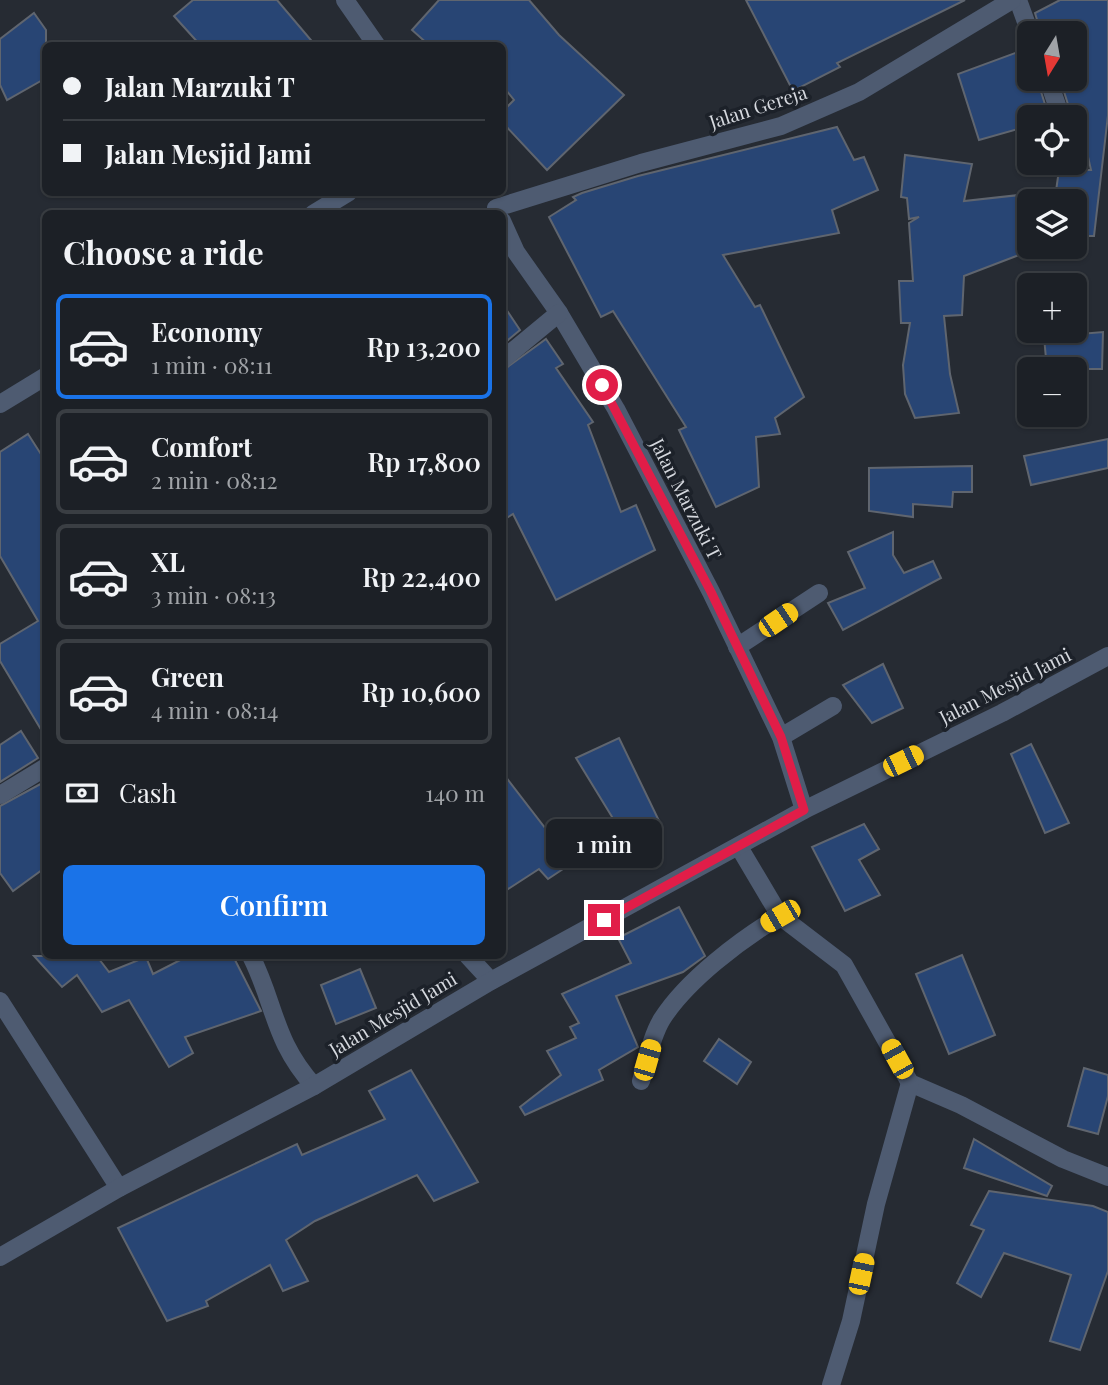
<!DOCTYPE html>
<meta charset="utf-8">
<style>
:root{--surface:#1c2026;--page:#25282e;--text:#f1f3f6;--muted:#a0a3a7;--line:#3a3e43;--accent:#1a73e8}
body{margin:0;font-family:"Playfair Display",serif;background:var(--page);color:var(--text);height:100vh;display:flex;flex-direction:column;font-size:26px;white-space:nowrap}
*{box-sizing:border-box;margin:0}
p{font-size:23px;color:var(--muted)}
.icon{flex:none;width:38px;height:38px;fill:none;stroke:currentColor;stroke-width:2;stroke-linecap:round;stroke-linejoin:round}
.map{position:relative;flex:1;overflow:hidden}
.panel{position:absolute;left:42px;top:210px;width:464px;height:749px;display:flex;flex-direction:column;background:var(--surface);border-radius:10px;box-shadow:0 2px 5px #0004,0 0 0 2px var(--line)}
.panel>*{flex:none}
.hud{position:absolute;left:42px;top:42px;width:464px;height:154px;border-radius:10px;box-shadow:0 2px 5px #0004,0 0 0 2px var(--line);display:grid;align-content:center;height:154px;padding:0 21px;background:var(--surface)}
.needle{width:46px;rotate:191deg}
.controls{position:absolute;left:1017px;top:21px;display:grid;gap:14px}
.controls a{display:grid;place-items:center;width:70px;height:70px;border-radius:10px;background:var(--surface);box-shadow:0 2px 5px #0004,0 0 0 2px var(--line);font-size:35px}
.end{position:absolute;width:32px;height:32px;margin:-16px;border:9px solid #e11d48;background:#fff;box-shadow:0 0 0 4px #fff}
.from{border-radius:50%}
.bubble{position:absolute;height:49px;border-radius:10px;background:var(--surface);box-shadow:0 2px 5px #0004,0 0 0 2px var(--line);font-size:23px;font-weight:600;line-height:49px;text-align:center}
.car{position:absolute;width:21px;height:42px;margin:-21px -10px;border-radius:9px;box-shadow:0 0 5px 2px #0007;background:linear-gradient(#f5c518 24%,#345 0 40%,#f5c518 0 76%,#345 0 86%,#f5c518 0)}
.hud b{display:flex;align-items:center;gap:24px;height:66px;font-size:26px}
.hud b+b{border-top:2px solid var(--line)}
.hud i{width:18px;height:18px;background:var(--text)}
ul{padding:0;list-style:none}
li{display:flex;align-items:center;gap:21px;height:105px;margin:0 14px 10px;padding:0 7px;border:4px solid var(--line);border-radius:10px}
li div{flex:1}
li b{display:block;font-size:26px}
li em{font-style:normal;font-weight:600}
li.on{border-color:var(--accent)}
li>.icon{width:63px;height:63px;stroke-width:1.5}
h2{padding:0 21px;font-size:32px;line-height:84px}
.pay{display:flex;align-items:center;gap:18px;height:77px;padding:0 21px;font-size:26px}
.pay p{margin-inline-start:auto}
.cta{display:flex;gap:14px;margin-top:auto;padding:14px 21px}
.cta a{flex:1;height:80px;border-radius:10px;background:var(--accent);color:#fff;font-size:28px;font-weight:600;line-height:80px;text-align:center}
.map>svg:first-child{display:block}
.building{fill:#284574;stroke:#5f656f;stroke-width:2}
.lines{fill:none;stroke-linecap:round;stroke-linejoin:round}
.minor{stroke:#4e5b71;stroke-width:18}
.route{stroke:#e11d48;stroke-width:9}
.labels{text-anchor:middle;stroke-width:7;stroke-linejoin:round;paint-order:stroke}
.street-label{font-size:19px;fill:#d5d8de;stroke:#1c2129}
</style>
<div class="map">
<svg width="1108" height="1385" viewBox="0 0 1108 1385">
<rect width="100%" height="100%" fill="#262b33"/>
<!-- building -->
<g class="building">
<polygon points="193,0 277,0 316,46 201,46 174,16"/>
<polygon points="439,0 529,0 559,35 624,95 547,170 502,122 502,112 514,100 502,85 502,46 430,46 412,30"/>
<polygon points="746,0 965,0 837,63 840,67 793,91"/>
<polygon points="1060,0 1108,0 1108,115 1094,236 1074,236 1074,201 1029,201 1029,247 1040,247 964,276 962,315 944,316 950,374 959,413 915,418 905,394 903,365 910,323 901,323 899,281 913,281 909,223 919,217 909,219 907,198 901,197 905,155 972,164 964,201 1056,191 1059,170 1091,170 1079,117 1072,117 1060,79 1074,79 1074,33 1041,33 1035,13"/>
<polygon points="34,13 46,30 46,78 7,100 0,85 0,39"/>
<polygon points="1029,48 1029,79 1037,79 1049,117 1029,117 1029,126 979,140 958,74"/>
<polygon points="837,127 854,160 864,157 878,190 832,210 839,233 723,255 755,307 760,305 804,397 775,418 780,434 756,437 759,487 716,507 679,430 686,427 613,311 601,317 549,217 576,200 573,197 582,193 638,176"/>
<polygon points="502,303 520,330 502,345"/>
<polygon points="1103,332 1102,369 1047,369 1044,337"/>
<polygon points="546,339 563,364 556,368 593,422 588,425 621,512 636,505 655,550 556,600 513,514 502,521 502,371"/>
<polygon points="28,434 46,462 46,738 0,661 0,644 38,621 0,556 0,452"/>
<polygon points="1108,439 1108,468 1031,485 1024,456"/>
<polygon points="972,466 972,492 953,492 952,507 913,504 913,517 869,511 869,468"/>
<polygon points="893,532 893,555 904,573 933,561 941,578 843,630 828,603 865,588 848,552"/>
<polygon points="883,664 903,708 872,723 843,685"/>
<polygon points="21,731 38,758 0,782 0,745"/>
<polygon points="619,738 662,827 628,843 576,758"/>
<polygon points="1031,744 1069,823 1045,833 1011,754"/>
<polygon points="502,772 572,863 548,879 539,869 502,893"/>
<polygon points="46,781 46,867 13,891 0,873 0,806"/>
<polygon points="864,824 879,849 859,860 880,895 845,911 812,847"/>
<polygon points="679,907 705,956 683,972 616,996 638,1047 599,1070 603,1080 525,1115 520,1107 561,1075 547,1051 576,1038 570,1027 579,1023 562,994 631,963 618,938"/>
<polygon points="962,955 995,1035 949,1054 916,974"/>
<polygon points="34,956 103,956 99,959 109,972 146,957 153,974 188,956 233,956 261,1011 185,1037 193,1053 169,1067 129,1000 102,1012 77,975 62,987"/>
<polygon points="360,969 376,1008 336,1024 321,985"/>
<polygon points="719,1039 751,1062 737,1084 704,1061"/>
<polygon points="1084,1068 1108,1075 1108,1096 1098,1134 1068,1126"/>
<polygon points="411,1070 478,1182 434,1201 417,1175 315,1221 286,1240 308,1281 283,1291 270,1265 206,1301 208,1306 167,1321 118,1228 297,1144 302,1155 385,1119 369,1091"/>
<polygon points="974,1139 1052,1186 1047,1196 964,1168"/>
<polygon points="989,1191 1093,1206 1108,1212 1108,1271 1080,1350 1050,1341 1071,1275 1004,1253 981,1297 957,1283 984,1230 971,1225"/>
</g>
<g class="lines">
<!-- minor -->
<g class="minor">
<polyline points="345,0 377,46"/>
<polyline points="1018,0 1030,33"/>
<polyline points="1048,79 1061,117"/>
<polyline points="496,208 641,163 781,126 859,92 1012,0"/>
<polyline points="313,214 349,192"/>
<polyline points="502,221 516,252 559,313 616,409 711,592 781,737 804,810"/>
<polyline points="502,360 559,313"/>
<polyline points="0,404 46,376"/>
<polyline points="737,647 819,593"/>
<polyline points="781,737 833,706"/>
<polyline points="0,795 46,767"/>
<polyline points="739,847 780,916 844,965 910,1083 961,1105 1063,1159 1108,1177"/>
<path d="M 251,956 C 276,1006 273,1040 314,1086"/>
<polyline points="468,956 491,981"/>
<polyline points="0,1001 119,1188"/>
<path d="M 641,1081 C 647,1061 651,1037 662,1019 C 687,980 740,940 780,916"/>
<polyline points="0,1257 119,1188 314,1086 491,981 804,810 1002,713 1108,656"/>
<polyline points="831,1385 851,1321 876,1204 910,1083"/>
</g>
</g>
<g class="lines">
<!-- route -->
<polyline class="route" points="602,385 711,592 781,737 804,810 604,920"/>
</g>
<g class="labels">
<!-- street labels -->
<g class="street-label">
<text transform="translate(758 107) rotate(-18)" y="7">Jalan Gereja</text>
<text transform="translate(686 499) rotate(63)" y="7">Jalan Marzuki T</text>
<text transform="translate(1005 686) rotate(-27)" y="7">Jalan Mesjid Jami</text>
<text transform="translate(393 1014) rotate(-31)" y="7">Jalan Mesjid Jami</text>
</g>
</g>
</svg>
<div class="controls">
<a><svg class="needle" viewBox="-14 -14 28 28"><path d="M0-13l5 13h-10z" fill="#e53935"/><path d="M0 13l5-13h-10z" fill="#a0a3a7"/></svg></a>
<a><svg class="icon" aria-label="locate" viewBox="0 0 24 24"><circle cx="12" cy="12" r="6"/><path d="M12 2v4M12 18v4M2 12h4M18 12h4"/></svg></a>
<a><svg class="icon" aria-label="layers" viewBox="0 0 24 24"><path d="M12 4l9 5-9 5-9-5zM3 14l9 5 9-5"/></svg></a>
<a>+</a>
<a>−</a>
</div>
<i class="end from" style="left:602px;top:385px"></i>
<i class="end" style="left:604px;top:920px"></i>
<div class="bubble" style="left:546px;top:819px;width:116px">1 min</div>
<i class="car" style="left:778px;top:620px;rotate:56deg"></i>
<i class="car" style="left:903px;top:761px;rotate:64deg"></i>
<i class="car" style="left:780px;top:916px;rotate:240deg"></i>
<i class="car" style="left:897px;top:1059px;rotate:331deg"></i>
<i class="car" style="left:647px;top:1060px;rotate:16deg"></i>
<i class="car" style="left:861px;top:1274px;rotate:12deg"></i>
<div class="hud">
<b><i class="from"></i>Jalan Marzuki T</b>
<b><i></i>Jalan Mesjid Jami</b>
</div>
<section class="panel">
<h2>Choose a ride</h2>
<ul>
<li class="on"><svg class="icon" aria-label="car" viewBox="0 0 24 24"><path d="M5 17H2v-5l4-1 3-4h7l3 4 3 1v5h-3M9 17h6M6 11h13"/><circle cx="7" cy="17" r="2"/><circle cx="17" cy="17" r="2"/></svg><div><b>Economy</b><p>1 min · 08:11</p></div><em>Rp 13,200</em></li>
<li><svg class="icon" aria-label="car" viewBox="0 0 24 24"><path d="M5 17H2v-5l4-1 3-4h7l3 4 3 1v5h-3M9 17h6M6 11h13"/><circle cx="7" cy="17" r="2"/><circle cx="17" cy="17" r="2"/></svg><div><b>Comfort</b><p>2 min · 08:12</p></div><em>Rp 17,800</em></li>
<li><svg class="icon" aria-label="car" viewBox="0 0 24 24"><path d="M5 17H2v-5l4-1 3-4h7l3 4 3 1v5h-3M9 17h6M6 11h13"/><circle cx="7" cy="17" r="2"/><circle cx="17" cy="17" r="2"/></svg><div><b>XL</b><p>3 min · 08:13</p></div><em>Rp 22,400</em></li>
<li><svg class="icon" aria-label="car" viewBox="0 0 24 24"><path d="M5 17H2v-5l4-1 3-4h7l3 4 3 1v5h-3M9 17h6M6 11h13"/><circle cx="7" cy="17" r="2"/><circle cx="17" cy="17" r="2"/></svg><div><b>Green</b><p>4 min · 08:14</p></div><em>Rp 10,600</em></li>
</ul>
<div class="pay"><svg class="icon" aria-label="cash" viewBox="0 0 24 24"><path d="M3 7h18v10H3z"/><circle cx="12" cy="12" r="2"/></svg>Cash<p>140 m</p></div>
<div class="cta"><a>Confirm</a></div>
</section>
</div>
